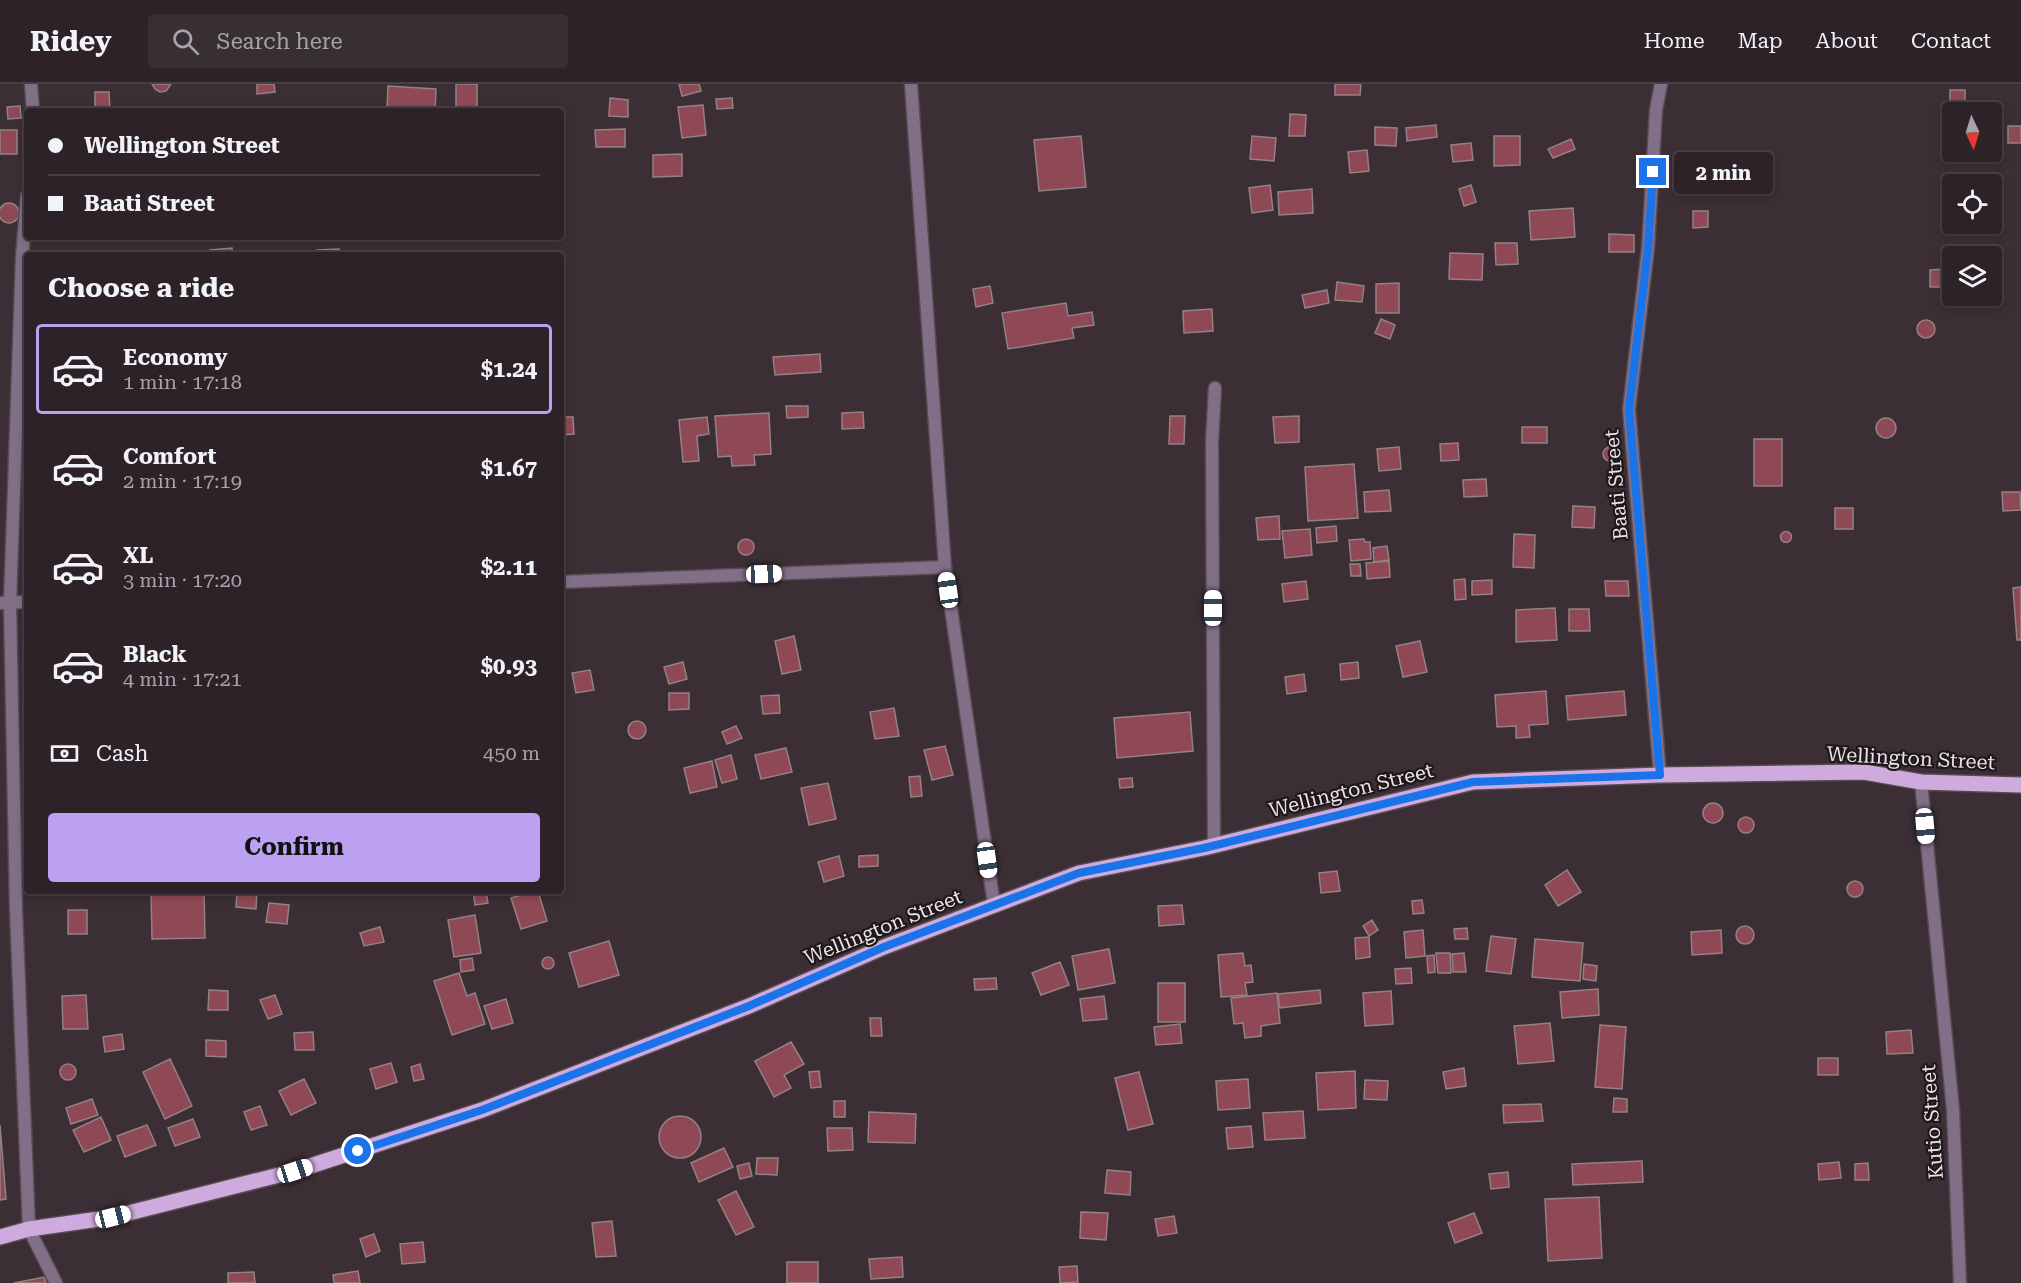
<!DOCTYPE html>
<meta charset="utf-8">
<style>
:root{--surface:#2c2228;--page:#382f34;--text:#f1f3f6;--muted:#a6a4a8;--line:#483f45;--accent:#bca0f2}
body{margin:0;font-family:"Roboto Serif",serif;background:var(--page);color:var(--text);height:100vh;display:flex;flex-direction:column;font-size:22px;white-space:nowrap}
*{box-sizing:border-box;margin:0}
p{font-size:20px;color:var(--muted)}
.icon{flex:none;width:33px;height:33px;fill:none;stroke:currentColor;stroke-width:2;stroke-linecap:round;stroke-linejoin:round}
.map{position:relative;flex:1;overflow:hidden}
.sheet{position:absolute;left:24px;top:168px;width:540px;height:642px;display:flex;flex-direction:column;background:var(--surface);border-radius:6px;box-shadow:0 3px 9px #0003,0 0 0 2px var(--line)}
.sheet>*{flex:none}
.banner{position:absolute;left:24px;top:24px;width:540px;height:132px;border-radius:6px;box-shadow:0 3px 9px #0003,0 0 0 2px var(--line);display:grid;align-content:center;height:132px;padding:0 24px;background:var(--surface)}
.needle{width:39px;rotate:176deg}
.controls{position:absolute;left:1942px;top:18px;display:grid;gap:12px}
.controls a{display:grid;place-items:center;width:60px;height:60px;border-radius:6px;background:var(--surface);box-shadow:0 3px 9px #0003,0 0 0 2px var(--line);font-size:30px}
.end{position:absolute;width:27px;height:27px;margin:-14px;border:8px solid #1a73e8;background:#fff;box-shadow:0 0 0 3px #fff}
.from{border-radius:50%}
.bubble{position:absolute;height:42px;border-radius:6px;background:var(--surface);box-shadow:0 3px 9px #0003,0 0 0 2px var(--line);font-size:20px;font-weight:700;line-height:42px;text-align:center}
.car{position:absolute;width:18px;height:36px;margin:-18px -9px;border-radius:8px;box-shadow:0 0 4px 2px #0007;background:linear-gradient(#fff 24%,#345 0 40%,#fff 0 76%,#345 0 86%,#fff 0)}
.banner b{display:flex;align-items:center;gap:21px;height:57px;font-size:22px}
.banner b+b{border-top:2px solid var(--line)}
.banner i{width:15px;height:15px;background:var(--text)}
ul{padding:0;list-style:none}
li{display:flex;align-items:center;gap:18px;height:90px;margin:0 12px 9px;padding:0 12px;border:3px solid transparent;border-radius:6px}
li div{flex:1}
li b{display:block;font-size:22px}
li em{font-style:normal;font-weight:700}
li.selected{border-color:var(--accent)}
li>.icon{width:54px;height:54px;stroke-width:1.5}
h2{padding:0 24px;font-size:27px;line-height:72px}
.pay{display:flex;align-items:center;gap:15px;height:66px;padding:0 24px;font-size:22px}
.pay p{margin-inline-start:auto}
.action{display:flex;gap:12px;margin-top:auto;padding:12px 24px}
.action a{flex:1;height:69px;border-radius:6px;background:var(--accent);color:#111;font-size:24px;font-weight:700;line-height:69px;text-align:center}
header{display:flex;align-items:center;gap:36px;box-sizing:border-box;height:84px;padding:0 30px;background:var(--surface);border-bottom:2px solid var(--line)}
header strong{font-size:28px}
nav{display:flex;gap:33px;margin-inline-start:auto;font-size:21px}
.search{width:420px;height:54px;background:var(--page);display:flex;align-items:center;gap:15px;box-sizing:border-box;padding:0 21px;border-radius:6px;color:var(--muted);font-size:22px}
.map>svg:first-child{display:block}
.building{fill:#8e4856;stroke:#948184;stroke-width:1.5}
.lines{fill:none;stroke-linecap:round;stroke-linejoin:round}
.minor-casing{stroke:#574b52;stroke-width:15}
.primary-casing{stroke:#574b52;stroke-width:18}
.minor{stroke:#816f88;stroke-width:12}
.primary{stroke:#cfaade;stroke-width:15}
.route{stroke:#1a73e8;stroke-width:8}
.labels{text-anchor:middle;stroke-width:4.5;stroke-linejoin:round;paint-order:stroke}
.street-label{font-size:20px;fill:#ece3e8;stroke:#1e181b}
</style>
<header>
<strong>Ridey</strong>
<div class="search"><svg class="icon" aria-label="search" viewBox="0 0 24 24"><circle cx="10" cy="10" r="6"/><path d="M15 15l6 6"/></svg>Search here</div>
<nav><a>Home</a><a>Map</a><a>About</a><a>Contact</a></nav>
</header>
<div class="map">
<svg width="2021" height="1199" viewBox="0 0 2021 1199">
<rect width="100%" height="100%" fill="#3b2e35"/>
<!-- building -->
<g class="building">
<polygon points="152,0 171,0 166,7 160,8 155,5"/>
<polygon points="257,0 274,0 275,8 257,10"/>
<rect x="456" y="0" width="21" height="27"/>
<polygon points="679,0 699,0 701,7 682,12"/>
<polygon points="1335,0 1361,0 1360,11 1335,11"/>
<polygon points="388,2 436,5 435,27 387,26"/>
<rect x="1950" y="6" width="15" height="17"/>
<polygon points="95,8 109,8 110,27 95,27"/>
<polygon points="610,14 628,16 628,33 609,32"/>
<polygon points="732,14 733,24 717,25 716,15"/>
<polygon points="703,21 706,51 682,54 678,23"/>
<polygon points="20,22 21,34 8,35 7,23"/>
<polygon points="1290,30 1306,31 1305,52 1289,52"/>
<polygon points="1436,41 1437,53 1407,57 1406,44"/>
<rect x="2008" y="42" width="13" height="17"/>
<polygon points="1375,43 1397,44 1396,62 1375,61"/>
<polygon points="625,45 625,63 596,63 595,46"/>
<rect x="0" y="46" width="17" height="24"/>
<polygon points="1081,52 1086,103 1039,107 1034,56"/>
<polygon points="1252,52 1276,54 1274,77 1250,75"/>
<polygon points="1494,52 1520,52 1520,81 1494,82"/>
<polygon points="1571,55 1575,65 1553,74 1548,65"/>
<polygon points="1471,59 1473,76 1453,78 1451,61"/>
<polygon points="1367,66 1369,87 1350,89 1348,68"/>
<polygon points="682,70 682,92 653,93 653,71"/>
<polygon points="1270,101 1273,126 1252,129 1249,104"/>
<polygon points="1471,101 1476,118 1464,122 1459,105"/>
<polygon points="1312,105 1313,129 1279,131 1278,108"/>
<circle cx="9" cy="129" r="10"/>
<polygon points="1573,124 1575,153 1531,156 1529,127"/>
<polygon points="1693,127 1708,127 1708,143 1693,144"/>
<polygon points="1609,150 1634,151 1634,168 1609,168"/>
<polygon points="1495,159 1517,159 1518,180 1496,181"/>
<polygon points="232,164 232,171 210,171 210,166"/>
<polygon points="339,165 340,171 317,171 317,166"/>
<polygon points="1450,169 1483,170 1482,196 1449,195"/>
<polygon points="1945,185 1945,203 1930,203 1930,186"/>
<polygon points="1337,198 1364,202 1362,218 1335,216"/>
<polygon points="1399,199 1399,229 1376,229 1376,200"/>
<polygon points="990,202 993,219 976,223 973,205"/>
<polygon points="1327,206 1329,219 1305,224 1302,211"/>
<polygon points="1066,219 1068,232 1092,228 1094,241 1072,244 1074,254 1008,265 1002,229"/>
<polygon points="1212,225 1213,247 1184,249 1183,227"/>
<polygon points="1381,235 1395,241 1390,255 1375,249"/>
<circle cx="1926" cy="245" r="9"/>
<polygon points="820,270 821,288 775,291 773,273"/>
<polygon points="786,322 808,322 808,333 787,334"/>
<polygon points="863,328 864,344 842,345 842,329"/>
<polygon points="769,329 771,370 754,371 755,381 732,382 731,372 718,373 715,332"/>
<polygon points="1170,332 1185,332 1184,360 1169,360"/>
<polygon points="1299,332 1299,358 1275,359 1273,333"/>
<polygon points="561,333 573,333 574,350 561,351"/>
<polygon points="707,333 709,350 697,352 699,377 683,378 679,336"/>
<circle cx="1886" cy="344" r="10"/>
<rect x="1522" y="343" width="25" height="16"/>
<rect x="1754" y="355" width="28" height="47"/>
<polygon points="1458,359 1459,376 1441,377 1440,360"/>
<polygon points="1399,363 1401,385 1379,387 1377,365"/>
<circle cx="1610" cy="370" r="7"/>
<polygon points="1354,380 1358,434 1308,437 1305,383"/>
<polygon points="1486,395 1487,412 1464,413 1463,396"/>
<polygon points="1389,406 1391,427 1365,428 1364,408"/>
<polygon points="2002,408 2020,408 2021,426 2003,427"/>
<polygon points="1573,422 1595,423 1594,444 1572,443"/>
<rect x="1835" y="424" width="18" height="21"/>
<polygon points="1279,432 1280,455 1258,456 1256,434"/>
<polygon points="1336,442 1337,457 1317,459 1316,444"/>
<polygon points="1310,445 1312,471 1285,474 1282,447"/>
<circle cx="1786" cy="453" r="5.5"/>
<polygon points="1514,450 1535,451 1534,484 1513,483"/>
<polygon points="1364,455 1365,458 1370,458 1371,475 1351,477 1349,456"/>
<circle cx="746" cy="463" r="8"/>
<polygon points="1387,462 1389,476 1374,478 1373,464"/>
<polygon points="1389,477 1390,493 1367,495 1366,479"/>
<polygon points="1350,480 1360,480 1361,492 1351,492"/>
<polygon points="1465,495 1466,515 1455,516 1454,496"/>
<polygon points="1492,496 1492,510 1472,511 1472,497"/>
<polygon points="1306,497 1308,515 1284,518 1282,500"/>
<polygon points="1605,497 1628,497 1629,512 1606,512"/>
<polygon points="2021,503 2021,556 2017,556 2013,504"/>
<polygon points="1555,524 1557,556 1516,558 1516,526"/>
<polygon points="1569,525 1589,525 1590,547 1569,547"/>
<polygon points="794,552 801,586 782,590 775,557"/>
<polygon points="1420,557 1427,588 1403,593 1396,562"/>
<polygon points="683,578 687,595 669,600 664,583"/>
<polygon points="1358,578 1359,594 1341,596 1340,580"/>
<polygon points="590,586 594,606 576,609 572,589"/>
<polygon points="1304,590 1306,607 1287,610 1285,593"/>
<polygon points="1546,607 1548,640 1529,641 1530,653 1516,654 1516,642 1497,643 1495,611"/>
<polygon points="1624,607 1626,631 1568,636 1566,612"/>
<polygon points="669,609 689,609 689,625 669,626"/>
<polygon points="779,611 780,629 763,630 761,612"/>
<polygon points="894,624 899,652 875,655 870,628"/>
<polygon points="1190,628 1193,667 1117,674 1114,634"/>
<circle cx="637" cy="646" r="9"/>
<polygon points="736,642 742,654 727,660 722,648"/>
<polygon points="945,662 953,691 932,696 924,666"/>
<polygon points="786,664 792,688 761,695 755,671"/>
<polygon points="731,671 737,695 722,699 715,676"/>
<polygon points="712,677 717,703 690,709 684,684"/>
<polygon points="920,692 922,712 911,713 909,693"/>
<polygon points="1132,694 1133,703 1120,704 1119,695"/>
<polygon points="828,699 836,735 809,741 801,704"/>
<circle cx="1713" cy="729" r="10"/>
<circle cx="1746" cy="741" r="8"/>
<polygon points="878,771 878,782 859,783 859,772"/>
<polygon points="839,772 844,792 824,798 818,778"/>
<polygon points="1567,786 1581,808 1558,822 1545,801"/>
<polygon points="1337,787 1340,807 1321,809 1319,789"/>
<circle cx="1855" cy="805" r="8"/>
<polygon points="204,807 205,854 152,855 151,808"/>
<polygon points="237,807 257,807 256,825 236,823"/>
<polygon points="473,807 486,807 488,819 475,821"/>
<polygon points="535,807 538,807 547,837 521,845 511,814"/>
<polygon points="1422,816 1424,829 1413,830 1412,817"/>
<polygon points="269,819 289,821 287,840 266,838"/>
<polygon points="1182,821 1184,840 1159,842 1158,822"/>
<rect x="68" y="826" width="19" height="24"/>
<polygon points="475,831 481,869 454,873 448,836"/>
<polygon points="1372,836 1378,846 1369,852 1363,842"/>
<circle cx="1745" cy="851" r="9"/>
<polygon points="380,843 384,858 364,862 360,849"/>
<polygon points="1467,844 1468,855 1455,855 1454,845"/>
<polygon points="1423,846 1425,872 1406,874 1404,848"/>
<polygon points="1721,846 1722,869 1692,871 1691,848"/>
<polygon points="1491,852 1516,855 1511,890 1486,887"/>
<polygon points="1369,853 1370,873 1356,875 1355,854"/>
<polygon points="1535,855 1583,859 1580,897 1532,893"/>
<polygon points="609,857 619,891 579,903 569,869"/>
<polygon points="1109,865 1115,899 1078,906 1072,872"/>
<polygon points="1243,869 1245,882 1251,881 1253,898 1245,899 1247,911 1221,913 1218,871"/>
<polygon points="1436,869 1450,869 1451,889 1438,889"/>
<polygon points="1464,869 1466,888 1453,888 1452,870"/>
<polygon points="1434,871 1435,888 1428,889 1427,872"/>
<circle cx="548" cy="879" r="6"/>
<polygon points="472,874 474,886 461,888 460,876"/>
<polygon points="1060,878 1069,901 1041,911 1032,889"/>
<polygon points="1584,880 1597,882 1596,897 1583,895"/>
<polygon points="1411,884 1412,899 1396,900 1395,885"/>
<polygon points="459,889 467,912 475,909 485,940 452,951 434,897"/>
<polygon points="996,894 997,905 975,906 974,895"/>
<rect x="1158" y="899" width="27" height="39"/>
<polygon points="1598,905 1599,931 1562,934 1560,908"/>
<polygon points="209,906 228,907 228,926 208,926"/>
<polygon points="1320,906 1321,919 1280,924 1278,910"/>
<polygon points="1391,907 1393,940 1365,942 1363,909"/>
<polygon points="1277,909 1280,939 1261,942 1261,952 1245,954 1243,939 1234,940 1231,914"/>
<polygon points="86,911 88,945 63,945 62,912"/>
<polygon points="275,911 282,930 268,935 260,916"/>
<polygon points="1104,912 1107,935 1083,937 1080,915"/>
<polygon points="506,915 513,939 492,945 484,922"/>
<polygon points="870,934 881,934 882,952 871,952"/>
<polygon points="1550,939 1554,977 1518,980 1514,942"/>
<polygon points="1180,940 1182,959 1156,961 1154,943"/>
<polygon points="1600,941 1626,943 1622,1005 1595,1003"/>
<polygon points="1911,946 1913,969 1887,970 1886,948"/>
<polygon points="313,948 314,966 295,966 294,949"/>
<polygon points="122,950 124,965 105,968 103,953"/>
<polygon points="206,956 226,957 226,973 206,972"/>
<polygon points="791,958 804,980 784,991 791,1004 774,1013 755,977"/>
<rect x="1818" y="974" width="20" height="17"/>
<polygon points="170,975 192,1022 165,1035 143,988"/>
<polygon points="391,979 397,998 376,1005 370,985"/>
<polygon points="420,980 424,995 414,997 411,983"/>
<circle cx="68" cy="988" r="8"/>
<polygon points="1464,984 1466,1002 1446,1005 1443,988"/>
<polygon points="819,987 821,1003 811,1004 809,988"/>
<polygon points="1355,987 1356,1024 1318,1026 1316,989"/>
<polygon points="1139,988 1153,1040 1128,1046 1115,994"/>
<polygon points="304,995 316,1019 291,1031 279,1007"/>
<polygon points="1248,995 1250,1024 1218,1026 1216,997"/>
<polygon points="1365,996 1388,997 1387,1016 1364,1015"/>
<polygon points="1614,1014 1627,1015 1627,1028 1613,1028"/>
<polygon points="92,1015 98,1031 71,1040 66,1024"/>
<rect x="834" y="1017" width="11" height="16"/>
<polygon points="1541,1020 1543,1037 1504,1039 1503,1021"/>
<polygon points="260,1022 267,1041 251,1046 244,1028"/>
<polygon points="1303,1027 1305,1054 1265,1056 1263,1029"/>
<polygon points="869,1028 916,1030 915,1059 868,1058"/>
<circle cx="680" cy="1053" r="21"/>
<polygon points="101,1033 111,1056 84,1068 73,1046"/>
<polygon points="193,1035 200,1053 175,1062 168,1044"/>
<polygon points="0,1041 6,1115 0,1116"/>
<polygon points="147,1041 156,1061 125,1073 117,1052"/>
<polygon points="1251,1042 1253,1063 1228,1065 1226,1044"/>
<polygon points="827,1044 852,1044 853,1066 828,1067"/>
<polygon points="724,1064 733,1083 699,1098 691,1079"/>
<polygon points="757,1074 778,1074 777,1091 756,1090"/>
<polygon points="1642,1077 1643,1098 1573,1101 1572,1080"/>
<polygon points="1839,1078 1841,1094 1819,1096 1818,1080"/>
<polygon points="749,1079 752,1092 740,1095 737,1082"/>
<polygon points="1868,1079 1869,1096 1855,1096 1855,1080"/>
<polygon points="1107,1086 1131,1088 1130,1111 1105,1109"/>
<polygon points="1508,1088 1509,1103 1491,1105 1489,1090"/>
<polygon points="736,1107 754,1143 736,1151 718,1116"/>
<polygon points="1599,1113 1602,1174 1548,1177 1545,1115"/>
<polygon points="1081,1128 1108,1129 1106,1156 1080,1154"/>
<polygon points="1474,1129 1482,1149 1455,1159 1448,1139"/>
<polygon points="1174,1132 1177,1149 1158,1152 1155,1135"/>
<polygon points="612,1137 616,1172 596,1173 592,1139"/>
<polygon points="374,1150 380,1167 366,1173 360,1155"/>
<polygon points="423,1158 425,1178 402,1180 400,1160"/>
<polygon points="902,1173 903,1193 871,1195 869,1175"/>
<rect x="787" y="1178" width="31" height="21"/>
<polygon points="1077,1182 1078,1198 1060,1199 1059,1183"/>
<polygon points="358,1187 360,1199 334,1199 333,1191"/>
<polygon points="254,1188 255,1199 228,1199 228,1189"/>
<polygon points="44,1193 46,1199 14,1199"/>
</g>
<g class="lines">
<defs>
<g id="minor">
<polyline points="31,0 33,27"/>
<polyline points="911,0 945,483 994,821"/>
<polyline points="27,112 22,174 10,519 16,826 29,1145 56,1199"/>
<polyline points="561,498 945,483"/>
<polyline points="0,519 27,518"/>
<polyline points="1660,691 1629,325 1648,164 1656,26 1661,0"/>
<polyline points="1921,698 1953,1026 1960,1199"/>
<polyline points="1214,761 1212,358 1215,304"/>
</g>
<polyline id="primary" points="0,1153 29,1145 113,1133 295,1087 482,1026 749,922 884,863 1079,789 1204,764 1473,698 1660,691 1864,688 1921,698 2021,701"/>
</defs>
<!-- minor casing -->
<use href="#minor" class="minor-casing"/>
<!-- primary casing -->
<use href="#primary" class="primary-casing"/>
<!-- minor -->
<use href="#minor" class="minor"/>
<!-- primary -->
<use href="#primary" class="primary"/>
</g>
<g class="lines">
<!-- route -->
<polyline class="route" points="358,1067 482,1026 749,922 884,863 1079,789 1204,764 1473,698 1660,691 1629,325 1648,164 1653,88"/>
</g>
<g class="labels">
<!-- street labels -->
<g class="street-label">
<text transform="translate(1616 401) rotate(-95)" y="7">Baati Street</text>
<text transform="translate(1911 674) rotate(3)" y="7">Wellington Street</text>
<text transform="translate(1351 706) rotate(-14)" y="7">Wellington Street</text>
<text transform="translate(883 843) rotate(-22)" y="7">Wellington Street</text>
<text transform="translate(1932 1038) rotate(-94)" y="7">Kutio Street</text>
</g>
</g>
</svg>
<div class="controls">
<a><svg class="needle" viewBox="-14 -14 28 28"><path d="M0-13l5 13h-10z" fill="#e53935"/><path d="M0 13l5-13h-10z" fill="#a6a4a8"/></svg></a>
<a><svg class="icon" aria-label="locate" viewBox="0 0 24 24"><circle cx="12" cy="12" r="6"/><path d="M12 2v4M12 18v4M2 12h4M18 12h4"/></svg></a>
<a><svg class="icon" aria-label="layers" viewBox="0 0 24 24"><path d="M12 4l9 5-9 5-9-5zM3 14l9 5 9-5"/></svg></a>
</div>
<i class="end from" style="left:358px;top:1067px"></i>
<i class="end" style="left:1653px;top:88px"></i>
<div class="bubble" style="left:1674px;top:68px;width:99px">2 min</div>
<i class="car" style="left:764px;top:490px;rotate:88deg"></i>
<i class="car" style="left:948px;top:506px;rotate:352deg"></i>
<i class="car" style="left:1213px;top:524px;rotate:0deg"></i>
<i class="car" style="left:1925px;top:742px;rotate:175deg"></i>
<i class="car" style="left:987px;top:776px;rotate:172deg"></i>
<i class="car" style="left:295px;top:1087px;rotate:72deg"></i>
<i class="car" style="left:113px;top:1133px;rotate:76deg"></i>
<div class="banner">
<b><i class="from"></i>Wellington Street</b>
<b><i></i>Baati Street</b>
</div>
<section class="sheet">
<h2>Choose a ride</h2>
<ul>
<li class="selected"><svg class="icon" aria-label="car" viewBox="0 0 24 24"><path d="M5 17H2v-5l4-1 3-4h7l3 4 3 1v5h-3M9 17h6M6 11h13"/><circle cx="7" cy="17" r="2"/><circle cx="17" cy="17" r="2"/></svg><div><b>Economy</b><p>1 min · 17:18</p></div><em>$1.24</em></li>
<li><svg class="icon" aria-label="car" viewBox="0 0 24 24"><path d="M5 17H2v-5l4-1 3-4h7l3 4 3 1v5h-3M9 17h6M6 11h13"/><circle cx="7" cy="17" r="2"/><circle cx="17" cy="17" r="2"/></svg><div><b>Comfort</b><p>2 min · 17:19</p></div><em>$1.67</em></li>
<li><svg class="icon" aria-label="car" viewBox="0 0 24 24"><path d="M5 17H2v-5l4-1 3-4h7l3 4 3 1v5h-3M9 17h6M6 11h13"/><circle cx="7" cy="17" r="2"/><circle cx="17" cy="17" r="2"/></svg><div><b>XL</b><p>3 min · 17:20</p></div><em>$2.11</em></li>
<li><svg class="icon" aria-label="car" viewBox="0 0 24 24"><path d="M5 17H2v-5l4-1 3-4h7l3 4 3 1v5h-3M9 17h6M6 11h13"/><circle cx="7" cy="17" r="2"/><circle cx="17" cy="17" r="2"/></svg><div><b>Black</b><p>4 min · 17:21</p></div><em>$0.93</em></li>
</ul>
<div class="pay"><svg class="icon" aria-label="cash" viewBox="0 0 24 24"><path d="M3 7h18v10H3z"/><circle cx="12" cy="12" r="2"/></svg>Cash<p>450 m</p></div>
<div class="action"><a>Confirm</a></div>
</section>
</div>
